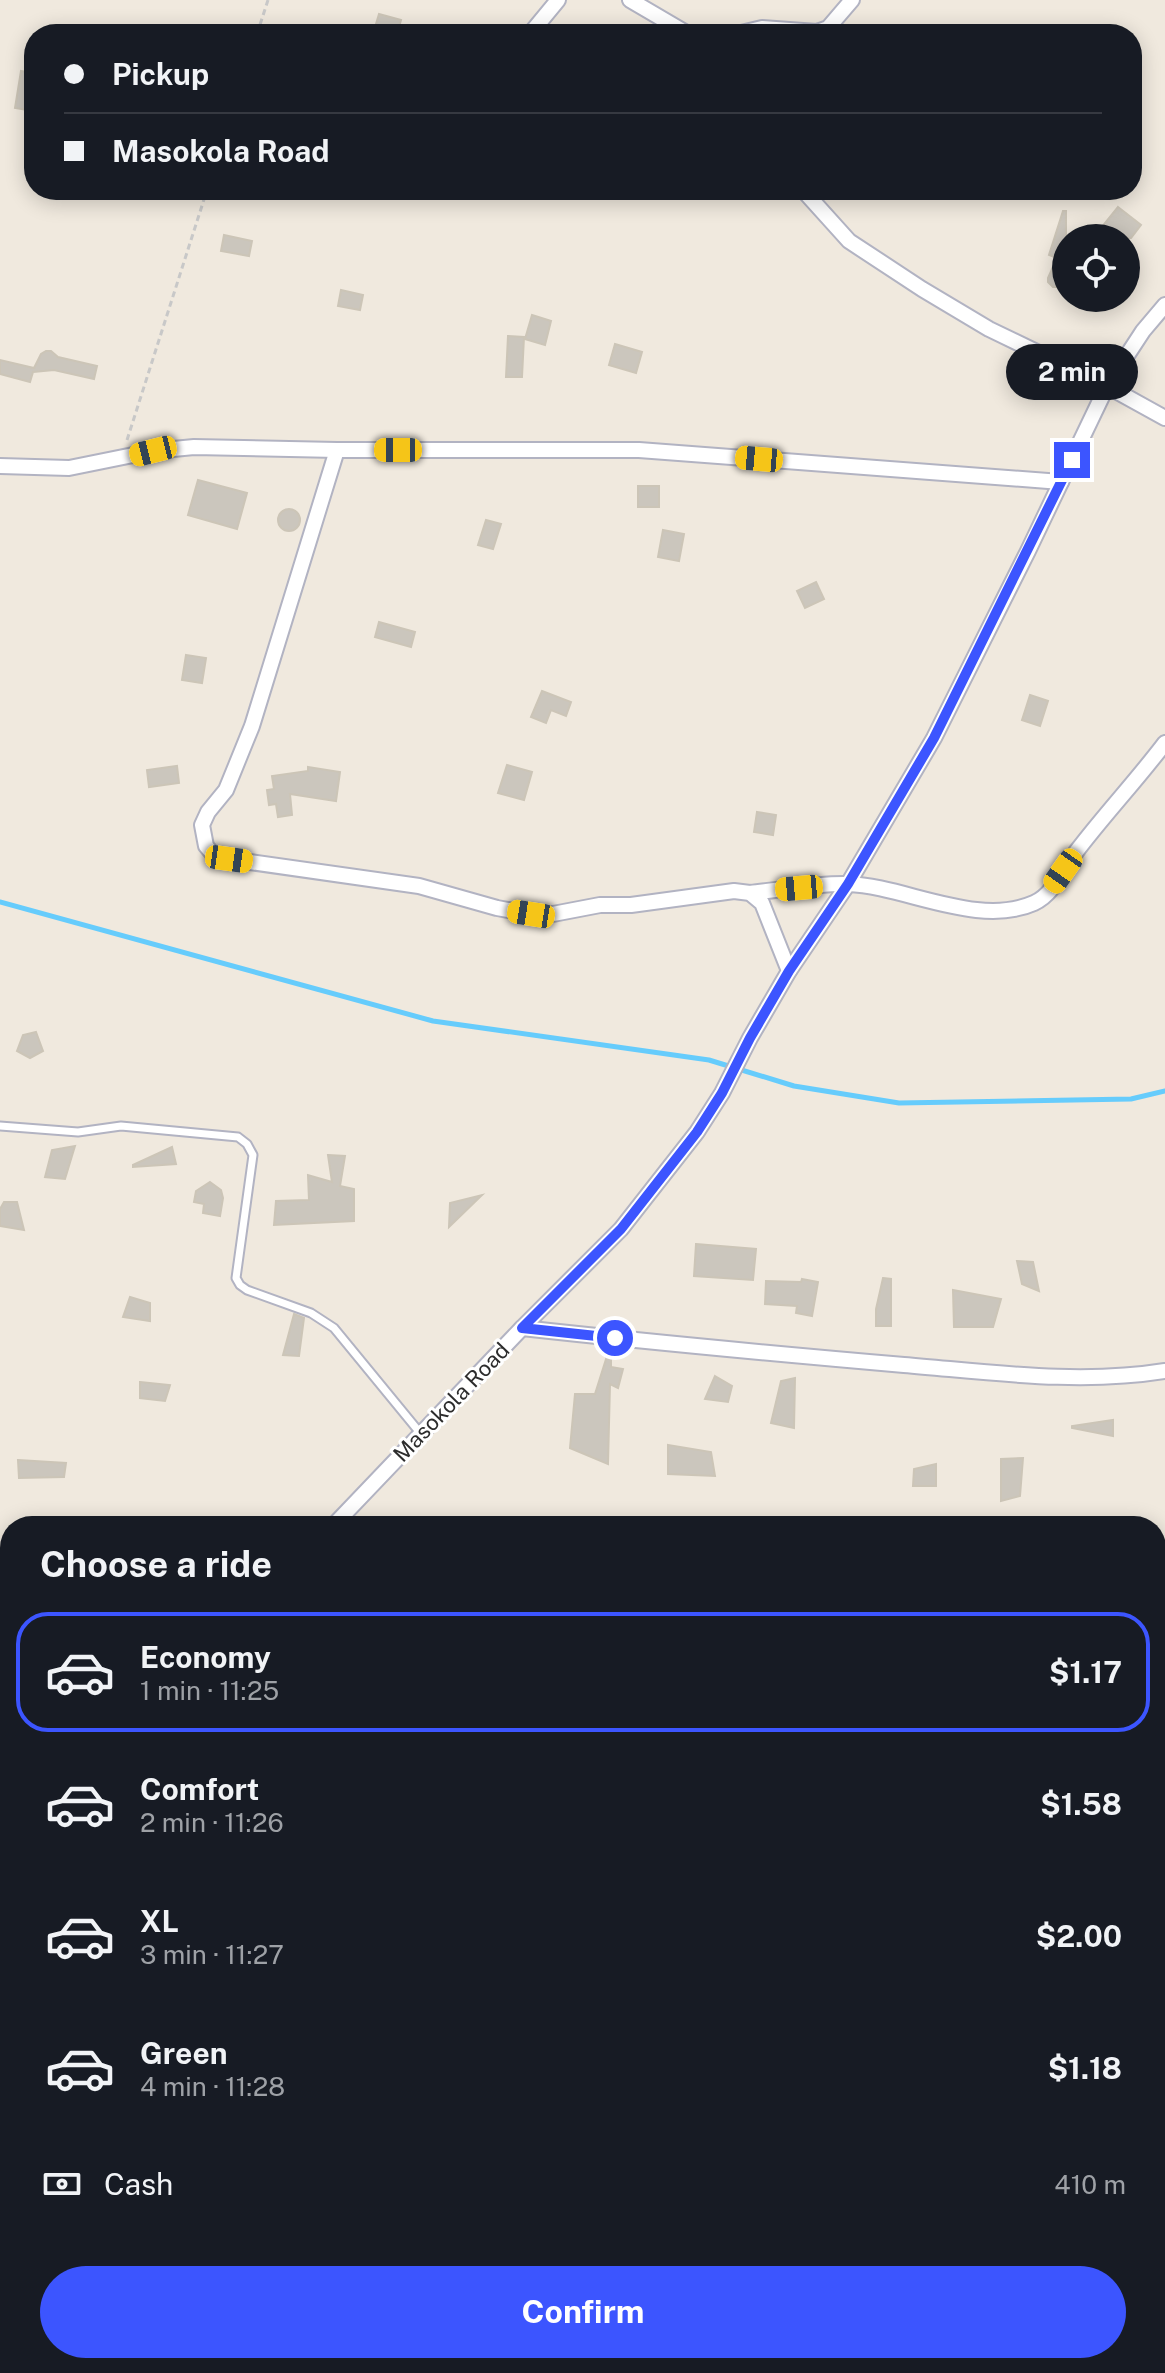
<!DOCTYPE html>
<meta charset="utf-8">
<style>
:root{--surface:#171b24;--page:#20242c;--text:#f1f3f6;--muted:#9ea1a6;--line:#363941;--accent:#3c55ff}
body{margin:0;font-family:"Public Sans",sans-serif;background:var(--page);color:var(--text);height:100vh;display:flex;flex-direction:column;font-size:30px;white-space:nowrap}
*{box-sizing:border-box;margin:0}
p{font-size:26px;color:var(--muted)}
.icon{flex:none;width:44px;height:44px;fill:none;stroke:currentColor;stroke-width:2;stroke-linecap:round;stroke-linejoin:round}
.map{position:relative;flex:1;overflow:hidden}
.side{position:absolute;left:0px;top:1516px;width:1166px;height:858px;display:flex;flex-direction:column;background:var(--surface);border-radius:32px 32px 0 0;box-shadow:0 4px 20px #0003}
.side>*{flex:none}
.banner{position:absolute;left:24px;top:24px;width:1118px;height:176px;border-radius:32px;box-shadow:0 4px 20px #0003;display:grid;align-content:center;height:176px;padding:0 40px;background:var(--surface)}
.tools{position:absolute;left:1052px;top:224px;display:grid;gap:16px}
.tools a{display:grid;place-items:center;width:88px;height:88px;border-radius:50%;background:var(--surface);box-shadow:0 4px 20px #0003;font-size:40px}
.end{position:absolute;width:36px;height:36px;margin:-18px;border:10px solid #3c55ff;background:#fff;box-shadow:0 0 0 4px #fff}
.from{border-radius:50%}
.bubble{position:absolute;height:56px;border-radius:28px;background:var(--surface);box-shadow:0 4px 20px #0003;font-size:26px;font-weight:700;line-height:56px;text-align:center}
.car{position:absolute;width:24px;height:48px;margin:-24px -12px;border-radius:10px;box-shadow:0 0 6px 2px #0007;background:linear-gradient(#f5c518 24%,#345 0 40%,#f5c518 0 76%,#345 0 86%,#f5c518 0)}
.banner b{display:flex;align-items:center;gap:28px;height:76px;font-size:30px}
.banner b+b{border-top:2px solid var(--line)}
.banner i{width:20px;height:20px;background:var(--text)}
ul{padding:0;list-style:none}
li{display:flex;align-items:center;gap:24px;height:120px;margin:0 16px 12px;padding:0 24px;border:4px solid transparent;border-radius:32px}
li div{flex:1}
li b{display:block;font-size:30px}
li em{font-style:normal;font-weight:700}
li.active{border-color:var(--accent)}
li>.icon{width:72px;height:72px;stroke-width:1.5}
h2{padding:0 40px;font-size:36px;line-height:96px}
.pay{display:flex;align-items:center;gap:20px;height:88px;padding:0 40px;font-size:30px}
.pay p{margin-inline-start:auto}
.action{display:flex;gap:16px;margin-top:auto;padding:16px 40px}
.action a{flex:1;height:92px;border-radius:48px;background:var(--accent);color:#fff;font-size:32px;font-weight:700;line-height:92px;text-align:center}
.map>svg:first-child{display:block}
.education{fill:#f3e8cc}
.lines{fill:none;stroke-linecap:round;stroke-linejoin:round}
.stream{stroke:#66ccfc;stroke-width:5}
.building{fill:#cbc6bd;stroke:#ccc5b7;stroke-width:2}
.service-casing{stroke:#b2b3c2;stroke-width:11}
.minor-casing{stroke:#b2b3c2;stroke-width:18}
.tertiary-casing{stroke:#b2b3c2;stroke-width:22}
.path{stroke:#c8c8c8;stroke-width:3;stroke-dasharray:6 4;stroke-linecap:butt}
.service{stroke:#fff;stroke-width:7}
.minor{stroke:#fff;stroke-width:14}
.tertiary{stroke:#fff;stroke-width:18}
.route{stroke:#3c55ff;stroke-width:10}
.labels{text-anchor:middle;stroke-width:6;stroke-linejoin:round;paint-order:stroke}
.street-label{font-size:22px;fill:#2d2d2d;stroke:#fff}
</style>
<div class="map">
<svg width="1165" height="2373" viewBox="0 0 1165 2373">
<rect width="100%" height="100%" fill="#f0e9de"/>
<!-- education -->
<polygon class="education" points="10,2291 10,2364 415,2364 410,2366 408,2373 0,2373 0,2294"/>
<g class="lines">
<!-- stream -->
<polyline class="stream" points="0,902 433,1021 709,1060 794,1086 899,1103 1131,1099 1165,1091"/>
</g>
<!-- building -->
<g class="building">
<polygon points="379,14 401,20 397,34 373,34"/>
<polygon points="21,71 34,73 34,111 15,108"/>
<polygon points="1118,207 1141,225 1131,238 1093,238"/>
<polygon points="1063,211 1066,211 1066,260 1062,259 1062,281 1057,287 1053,287 1048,282 1048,278 1057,258 1049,255"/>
<polygon points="224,235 252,241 249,256 221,251"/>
<polygon points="341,290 363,295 360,310 338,306"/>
<polygon points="532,315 551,321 545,345 525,339"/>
<polygon points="508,336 524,337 522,377 506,377"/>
<polygon points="615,344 642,352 636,373 609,365"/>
<polygon points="46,351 51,351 58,357 97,366 94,379 54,370 33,372 30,382 0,374 0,360 34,368 41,354"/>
<polygon points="198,480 247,493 237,529 188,515"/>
<rect x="638" y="486" width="21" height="21"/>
<circle cx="289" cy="520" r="11"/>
<polygon points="486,520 501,524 493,549 478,545"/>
<polygon points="663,530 684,534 679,561 658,557"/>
<polygon points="816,582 824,599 805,608 797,591"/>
<polygon points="379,622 415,632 411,647 375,637"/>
<polygon points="186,655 206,658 202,683 182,680"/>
<polygon points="542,691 571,702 566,716 551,710 546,723 531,717"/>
<polygon points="1030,695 1048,701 1040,726 1022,720"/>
<polygon points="507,765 532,772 524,800 498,793"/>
<polygon points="177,766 179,783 149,787 147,770"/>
<polygon points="308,767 340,772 336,801 290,794 292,815 278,817 276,804 269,805 267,790 274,789 272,776 308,771"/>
<polygon points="757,812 776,815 773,835 754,832"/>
<polygon points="36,1032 43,1051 30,1058 17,1051 23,1035"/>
<polygon points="75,1146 65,1179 45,1177 52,1150"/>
<polygon points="172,1147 176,1164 133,1167 133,1165"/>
<polygon points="328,1155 345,1156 340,1186 354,1189 354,1221 274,1225 276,1201 309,1200 308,1175 332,1182"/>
<polygon points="210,1182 221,1190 223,1198 220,1216 203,1213 204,1204 194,1202 196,1191"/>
<polygon points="482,1195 449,1227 450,1203"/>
<polygon points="4,1202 17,1202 24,1230 0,1226 0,1209"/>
<polygon points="696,1244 756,1249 753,1280 694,1276"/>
<polygon points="1017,1261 1033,1262 1039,1291 1022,1284"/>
<polygon points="883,1278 891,1279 891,1326 876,1326 876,1309"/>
<polygon points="802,1279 818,1282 812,1316 796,1313 797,1306 765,1304 766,1281 801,1282"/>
<polygon points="953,1290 1001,1299 993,1327 954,1327"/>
<polygon points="130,1297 150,1303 150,1321 123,1317"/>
<polygon points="294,1314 304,1318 299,1356 283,1355"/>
<polygon points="607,1356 611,1357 611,1367 623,1369 618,1388 610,1384 608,1464 570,1448 575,1394 595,1394"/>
<polygon points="715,1376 732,1386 728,1402 705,1399"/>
<polygon points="795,1378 794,1428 771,1423 781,1381"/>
<polygon points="140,1382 170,1385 165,1401 140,1398"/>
<polygon points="1113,1420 1113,1436 1072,1428 1072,1426"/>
<polygon points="668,1445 711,1452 715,1476 668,1474"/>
<polygon points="1023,1458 1020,1496 1001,1501 1001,1459"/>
<polygon points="18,1460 66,1463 64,1477 19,1478"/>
<polygon points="936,1464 936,1486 913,1486 914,1469"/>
</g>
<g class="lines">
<defs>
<polyline id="service" points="0,1126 78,1132 121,1126 238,1137 247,1144 253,1155 236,1278 240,1285 247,1290 311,1313 334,1328 421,1434"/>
<g id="minor">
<polyline points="630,0 688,34"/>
<polyline points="530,34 558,0"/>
<polyline points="737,34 762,28 817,32 828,28 852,0"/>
<polyline points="803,190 849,241 922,289 989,329 1107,386 1165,418"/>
<polyline points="337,450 252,726 226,790 208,812 202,825 206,846 212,853 229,859 419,886 497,908 531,914 553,914 600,905 631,905 734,891 750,893 762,903 789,971"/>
<polyline points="0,466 69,468 153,451 194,447 337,450 639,450 1061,482"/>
<path d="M 750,893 C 780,890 818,883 848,884 C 905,886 978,928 1034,903 C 1053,895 1064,869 1076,852 C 1104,815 1137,780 1165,743"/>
<path d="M 522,1328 C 649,1342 777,1354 904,1365 C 990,1372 1079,1385 1165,1371"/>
<polyline points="333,1526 522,1328 621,1229 697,1132 722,1093 750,1038 789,971 848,884 934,738 1028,551 1107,386 1143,331 1165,305"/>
<polyline points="1156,1675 1165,1677"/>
<polyline points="1156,1998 1165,2000"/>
<polyline points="702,2364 724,2373"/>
<polyline points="776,2373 782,2364"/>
</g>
<g id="tertiary">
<polyline points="0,1701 10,1705"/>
<polyline points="0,1968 10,1952"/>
<polyline points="1156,2190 1165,2194"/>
</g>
</defs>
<!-- service casing -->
<use href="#service" class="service-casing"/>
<!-- minor casing -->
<use href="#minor" class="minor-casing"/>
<!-- tertiary casing -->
<use href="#tertiary" class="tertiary-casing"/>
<!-- path -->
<g class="path">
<polyline points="257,34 268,0"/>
<polyline points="127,440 207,190"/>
<polyline points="1156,1810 1165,1806"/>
</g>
<!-- service -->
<use href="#service" class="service"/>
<!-- minor -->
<use href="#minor" class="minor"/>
<!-- tertiary -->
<use href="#tertiary" class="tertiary"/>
</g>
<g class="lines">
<!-- route -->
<polyline class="route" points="615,1338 522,1328 621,1229 697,1132 722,1093 750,1038 789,971 848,884 934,738 1072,460"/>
</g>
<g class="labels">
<!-- street labels -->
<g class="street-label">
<text transform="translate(451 1402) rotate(-46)" y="8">Masokola Road</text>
</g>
</g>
</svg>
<div class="tools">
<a><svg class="icon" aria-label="locate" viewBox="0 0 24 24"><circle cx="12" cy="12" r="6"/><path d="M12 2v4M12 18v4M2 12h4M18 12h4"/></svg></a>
</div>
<i class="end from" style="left:615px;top:1338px"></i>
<i class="end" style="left:1072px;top:460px"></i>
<div class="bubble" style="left:1006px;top:344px;width:132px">2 min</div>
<i class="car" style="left:398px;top:450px;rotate:270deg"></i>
<i class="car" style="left:153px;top:451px;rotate:256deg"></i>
<i class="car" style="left:759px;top:459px;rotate:275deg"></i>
<i class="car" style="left:229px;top:859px;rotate:98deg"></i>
<i class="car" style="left:1063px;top:871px;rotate:215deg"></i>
<i class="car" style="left:799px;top:888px;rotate:265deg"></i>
<i class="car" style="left:531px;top:914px;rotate:279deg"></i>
<div class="banner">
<b><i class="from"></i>Pickup</b>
<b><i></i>Masokola Road</b>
</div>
<section class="side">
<h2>Choose a ride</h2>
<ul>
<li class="active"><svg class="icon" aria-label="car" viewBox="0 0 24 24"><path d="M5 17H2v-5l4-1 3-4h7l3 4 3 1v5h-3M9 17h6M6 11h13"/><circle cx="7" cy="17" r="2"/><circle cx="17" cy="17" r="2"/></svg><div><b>Economy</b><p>1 min · 11:25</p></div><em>$1.17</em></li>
<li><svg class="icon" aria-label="car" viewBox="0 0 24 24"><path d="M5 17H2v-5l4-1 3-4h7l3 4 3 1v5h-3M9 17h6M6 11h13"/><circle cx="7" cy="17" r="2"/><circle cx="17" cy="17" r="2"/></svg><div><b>Comfort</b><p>2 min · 11:26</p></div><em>$1.58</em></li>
<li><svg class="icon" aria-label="car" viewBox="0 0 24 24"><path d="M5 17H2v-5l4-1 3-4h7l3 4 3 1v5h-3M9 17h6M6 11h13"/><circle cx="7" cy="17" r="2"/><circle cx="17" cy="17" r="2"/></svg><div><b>XL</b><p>3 min · 11:27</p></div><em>$2.00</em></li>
<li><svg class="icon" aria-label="car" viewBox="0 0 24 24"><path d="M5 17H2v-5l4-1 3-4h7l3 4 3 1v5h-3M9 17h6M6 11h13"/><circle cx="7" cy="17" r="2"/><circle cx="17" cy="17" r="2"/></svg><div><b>Green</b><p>4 min · 11:28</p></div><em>$1.18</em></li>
</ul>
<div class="pay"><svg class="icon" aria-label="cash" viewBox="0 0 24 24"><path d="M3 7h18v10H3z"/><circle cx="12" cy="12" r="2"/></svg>Cash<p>410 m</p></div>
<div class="action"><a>Confirm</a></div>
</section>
</div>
